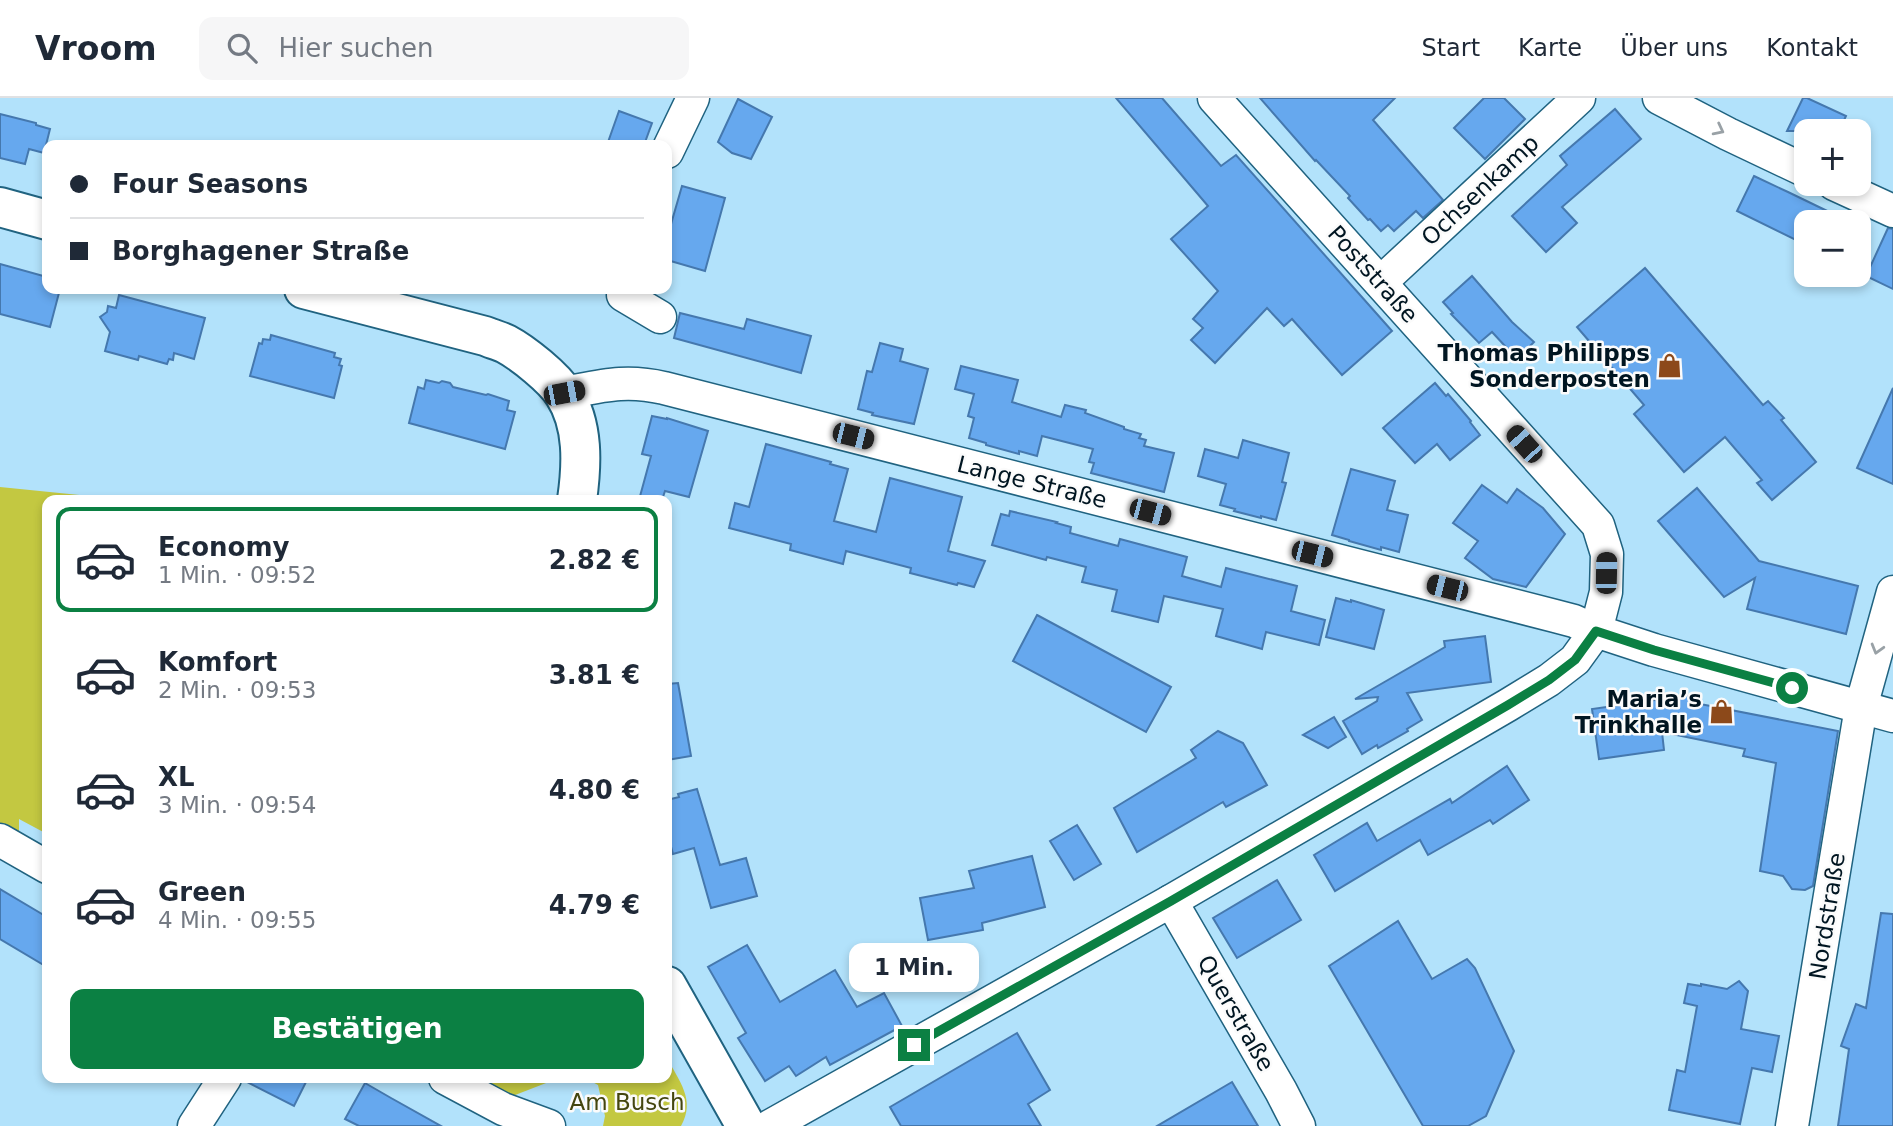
<!DOCTYPE html>
<html lang="de">
<meta charset="utf-8">
<style>
:root{--surface:#fff;--page:#f6f6f7;--text:#1f2937;--muted:#747a83;--line:#e0e1e3;--accent:#0b8043}
body{margin:0;font-family:"DejaVu Sans",sans-serif;background:var(--page);color:var(--text);height:100vh;display:flex;flex-direction:column;font-size:26px;white-space:nowrap}
*{box-sizing:border-box;margin:0}
p{font-size:23px;color:var(--muted)}
.icon{flex:none;width:38px;height:38px;fill:none;stroke:currentColor;stroke-width:2;stroke-linecap:round;stroke-linejoin:round}
.map{position:relative;flex:1;overflow:hidden}
.details{position:absolute;left:42px;top:397px;width:630px;height:588px;display:flex;flex-direction:column;background:var(--surface);border-radius:14px;box-shadow:0 4px 10px #0003}
.details>*{flex:none}
.hud{position:absolute;left:42px;top:42px;width:630px;height:154px;border-radius:14px;box-shadow:0 4px 10px #0003;display:grid;align-content:center;height:154px;padding:0 28px;background:var(--surface)}
.controls{position:absolute;left:1794px;top:21px;display:grid;gap:14px}
.controls a{display:grid;place-items:center;width:77px;height:77px;border-radius:14px;background:var(--surface);box-shadow:0 4px 10px #0003;font-size:35px}
.end{position:absolute;width:32px;height:32px;margin:-16px;border:9px solid #0b8043;background:#fff;box-shadow:0 0 0 4px #fff}
.from{border-radius:50%}
.bubble{position:absolute;height:49px;border-radius:14px;background:var(--surface);box-shadow:0 4px 10px #0003;font-size:23px;font-weight:800;line-height:49px;text-align:center}
.car{position:absolute;width:21px;height:42px;margin:-21px -10px;border-radius:9px;box-shadow:0 0 5px 2px #0007;background:linear-gradient(#222 24%,#8ab4d8 0 40%,#222 0 76%,#8ab4d8 0 86%,#222 0)}
.hud b{display:flex;align-items:center;gap:24px;height:66px;font-size:26px}
.hud b+b{border-top:2px solid var(--line)}
.hud i{width:18px;height:18px;background:var(--text)}
ul{padding:12px 0 0;list-style:none}
li{display:flex;align-items:center;gap:21px;height:105px;margin:0 14px 10px;padding:0 14px;border:4px solid transparent;border-radius:14px}
li div{flex:1}
li b{display:block;font-size:26px}
li em{font-style:normal;font-weight:800}
li.on{border-color:var(--accent)}
li>.icon{width:63px;height:63px;stroke-width:1.5}
.action{display:flex;gap:14px;margin-top:auto;padding:14px 28px}
.action a{flex:1;height:80px;border-radius:14px;background:var(--accent);color:#fff;font-size:28px;font-weight:800;line-height:80px;text-align:center}
header{display:flex;align-items:center;gap:42px;box-sizing:border-box;height:98px;padding:0 35px;background:var(--surface);border-bottom:2px solid var(--line)}
header strong{font-size:33px}
nav{display:flex;gap:38px;margin-inline-start:auto;font-size:24px}
.search{width:490px;height:63px;background:var(--page);display:flex;align-items:center;gap:18px;box-sizing:border-box;padding:0 24px;border-radius:14px;color:var(--muted);font-size:26px}
.map>svg:first-child{display:block}
.green{fill:#c3c841}
.building{fill:#66a8ee;stroke:#4578ae;stroke-width:2}
.lines{fill:none;stroke-linecap:round;stroke-linejoin:round}
.street-casing{stroke:#206380;stroke-width:35}
.secondary-casing{stroke:#206380;stroke-width:42}
.street{stroke:#fff;stroke-width:32}
.secondary{stroke:#fff;stroke-width:38}
.oneway{stroke:#99a1a6}
.route{stroke:#0b8043;stroke-width:9}
.labels{text-anchor:middle;stroke-width:5;stroke-linejoin:round;paint-order:stroke}
.street-label{font-size:23px;fill:#001521;stroke:#fbfbfb}
.poi-label{font-size:23px;font-weight:bold;fill:#001521;stroke:#fbfbfb;text-anchor:end}
.park-label{font-size:23px;fill:#44460f;stroke:#fbfbfb}
</style>
<header>
<strong>Vroom</strong>
<div class="search"><svg class="icon" aria-label="search" viewBox="0 0 24 24"><circle cx="10" cy="10" r="6"/><path d="M15 15l6 6"/></svg>Hier suchen</div>
<nav><a>Start</a><a>Karte</a><a>Über uns</a><a>Kontakt</a></nav>
</header>
<div class="map">
<svg width="1893" height="1028" viewBox="0 0 1893 1028">
<rect width="100%" height="100%" fill="#b2e2fb"/>
<!-- green -->
<g class="green">
<polygon points="0,389 129,402 47,402 47,736 19,721 19,742 0,731"/>
<path d="M 667,960 C 679,983 696,1002 681,1028 L 603,1028 L 605,1018 L 598,987 L 585,980 L 667,980 Z"/>
<polygon points="482,980 559,980 510,999 482,984"/>
</g>
<!-- building -->
<g class="building">
<polygon points="1116,0 1162,0 1221,68 1236,57 1392,233 1342,277 1292,221 1284,228 1267,210 1215,265 1191,242 1203,230 1193,221 1218,193 1171,141 1208,108"/>
<polygon points="1260,0 1395,0 1373,22 1443,102 1423,120 1416,113 1394,133 1388,127 1381,133 1370,121 1368,122 1348,100 1350,98 1316,62 1315,63"/>
<polygon points="1484,0 1504,0 1525,21 1485,61 1454,30"/>
<polygon points="1803,0 1807,0 1846,18 1839,33 1787,33"/>
<polygon points="738,1 772,19 751,61 732,55 718,44"/>
<polygon points="1615,11 1641,41 1562,109 1577,125 1546,154 1512,118 1567,67 1560,58"/>
<polygon points="619,13 652,25 644,47 607,47"/>
<polygon points="0,16 36,25 36,27 50,31 44,55 29,51 25,66 0,60"/>
<polygon points="1754,78 1788,94 1850,124 1806,124 1806,147 1737,113"/>
<polygon points="682,88 725,100 705,173 667,162 667,140"/>
<polygon points="1888,130 1893,131 1893,191 1866,178"/>
<polygon points="0,166 47,179 47,191 60,191 50,229 0,216"/>
<polygon points="1645,170 1763,307 1768,303 1784,320 1781,322 1816,364 1772,402 1757,385 1762,382 1725,339 1684,374 1634,316 1644,307 1577,229"/>
<polygon points="1472,178 1512,224 1534,244 1517,261 1492,234 1479,245 1451,216 1453,215 1443,204"/>
<polygon points="119,197 205,220 194,261 174,255 173,262 169,261 167,266 139,258 138,262 105,253 110,234 100,219 107,214 108,208 116,210"/>
<polygon points="680,215 744,231 747,221 811,238 801,275 674,240"/>
<polygon points="271,237 335,255 334,259 341,261 339,267 342,268 334,300 250,278 259,245 262,246 263,241 270,242"/>
<polygon points="880,245 903,251 900,263 928,271 914,326 872,317 873,315 858,311 867,273 872,274"/>
<polygon points="961,268 1018,282 1012,304 1061,319 1065,307 1086,312 1085,315 1124,329 1124,331 1141,336 1139,340 1146,342 1144,348 1174,355 1164,394 1091,375 1094,365 1089,364 1093,351 1042,338 1037,358 1019,353 1019,356 986,347 986,345 969,340 974,320 968,318 974,296 955,291"/>
<polygon points="426,282 439,285 442,283 450,285 453,289 486,297 488,296 509,303 507,312 515,314 505,351 409,325 418,289 424,291"/>
<polygon points="1435,285 1446,298 1448,296 1471,323 1470,324 1480,337 1450,362 1437,346 1415,365 1383,330"/>
<polygon points="1893,290 1893,386 1857,370"/>
<polygon points="652,318 667,321 667,320 708,333 689,399 665,393 662,402 639,402 651,358 642,356"/>
<polygon points="1243,342 1289,355 1282,384 1286,385 1276,422 1261,418 1261,420 1234,413 1235,411 1220,407 1226,386 1198,378 1205,351 1238,360"/>
<polygon points="766,346 831,364 830,366 848,371 834,423 876,434 890,380 962,399 948,453 985,463 974,489 958,485 957,487 910,475 911,470 846,453 843,466 790,452 791,446 729,430 735,405 749,409"/>
<polygon points="1351,371 1395,383 1387,412 1408,417 1399,454 1381,449 1381,452 1349,443 1349,442 1332,437"/>
<polygon points="1482,387 1507,405 1517,391 1543,410 1565,436 1526,489 1493,481 1465,460 1478,443 1453,425"/>
<polygon points="1697,390 1759,463 1858,488 1846,536 1747,511 1755,480 1724,499 1658,423"/>
<polygon points="1010,413 1057,424 1056,425 1071,429 1070,435 1118,448 1120,441 1187,459 1182,478 1221,489 1226,470 1297,488 1291,513 1325,522 1319,547 1266,534 1262,551 1216,538 1223,511 1164,498 1158,524 1112,513 1117,492 1082,484 1086,469 1047,459 1046,462 992,447 1001,416 1009,418"/>
<polygon points="1336,500 1351,504 1351,502 1384,512 1374,551 1326,539"/>
<polygon points="1037,517 1171,589 1146,634 1013,563"/>
<polygon points="1485,538 1491,584 1407,595 1422,622 1407,631 1408,633 1378,650 1377,647 1362,656 1343,623 1377,603 1378,599 1355,601 1445,549 1444,543"/>
<polygon points="678,585 691,658 667,662 667,586"/>
<polygon points="1697,596 1695,605 1838,633 1813,788 1805,792 1792,791 1783,778 1760,773 1776,665 1743,658 1745,651 1662,634 1664,652 1599,661 1592,611"/>
<polygon points="1334,619 1346,639 1328,650 1303,637"/>
<polygon points="1218,633 1243,645 1267,687 1226,709 1223,704 1137,754 1114,710 1196,660 1191,652"/>
<polygon points="1507,668 1529,702 1493,726 1490,722 1428,757 1420,742 1335,793 1314,757 1367,725 1377,743 1450,701 1452,705"/>
<polygon points="697,691 720,767 746,760 757,798 711,810 694,750 673,756 667,734 667,702 679,699 678,696"/>
<polygon points="1077,727 1101,766 1074,782 1050,743"/>
<polygon points="1032,758 1045,809 982,825 983,832 928,842 920,800 974,790 969,773"/>
<polygon points="1277,782 1301,822 1237,860 1213,820"/>
<polygon points="0,791 47,819 47,869 0,841"/>
<polygon points="1881,815 1893,816 1893,1028 1838,1028 1849,951 1841,948 1856,906 1866,910"/>
<polygon points="1398,823 1432,881 1467,861 1475,870 1514,953 1486,1018 1468,1028 1423,1028 1329,868"/>
<polygon points="747,847 780,904 835,872 857,909 884,895 902,928 830,967 826,959 796,978 789,968 765,983 738,940 746,935 708,869"/>
<polygon points="1739,883 1748,893 1741,931 1779,938 1772,974 1752,970 1740,1026 1669,1012 1677,972 1685,974 1697,908 1684,905 1688,886 1701,888 1701,886 1727,891"/>
<polygon points="1017,935 1050,992 1028,1006 1041,1028 901,1028 890,1009"/>
<polygon points="243,980 308,980 294,1008 243,982"/>
<polygon points="1232,984 1258,1028 1157,1028"/>
<polygon points="365,985 391,1000 441,1028 359,1028 345,1021"/>
</g>
<g class="lines">
<defs>
<g id="street">
<polyline points="1659,0 1728,36 1806,73"/>
<polyline points="667,54 693,0"/>
<polyline points="1834,86 1893,113"/>
<polyline points="1381,184 1579,0"/>
<polyline points="625,191 623,197 660,219"/>
<path d="M 564,295 C 602,288 625,281 664,290 L 1555,518 L 1574,523 L 1596,533 L 1654,552 L 1893,618"/>
<polyline points="0,742 47,769"/>
<polyline points="1171,803 1281,993 1299,1028"/>
<polyline points="445,980 503,1011 549,1028"/>
<polyline points="194,1028 225,980"/>
<polyline points="770,1028 1171,803 1508,607 1549,582 1575,562 1596,533 1606,494 1607,456 1598,427 1214,0"/>
<polyline points="1792,1028 1861,609 1893,494"/>
</g>
<g id="secondary">
<polyline points="0,109 47,122"/>
<path d="M 304,191 L 485,238 C 492,241 500,243 506,246 C 523,255 554,280 564,296 C 584,327 582,367 577,402"/>
<polyline points="667,888 746,1028"/>
</g>
</defs>
<!-- street casing -->
<use href="#street" class="street-casing"/>
<!-- secondary casing -->
<use href="#secondary" class="secondary-casing"/>
<!-- street -->
<use href="#street" class="street"/>
<!-- secondary -->
<use href="#secondary" class="secondary"/>
</g>
<!-- one-way arrows -->
<defs><path id="oneway-chevron" d="M-2-3.5L2.5 0L-2 3.5" fill="none" stroke-width="1.6" stroke-linecap="round" stroke-linejoin="round" transform="scale(1.75)"/></defs>
<g class="oneway">
<use href="#oneway-chevron" transform="translate(1719 32) rotate(27)"/>
<use href="#oneway-chevron" transform="translate(1877 551) rotate(106)"/>
</g>
<g class="lines">
<!-- route -->
<polyline class="route" points="914,947 1171,803 1508,607 1549,582 1575,562 1596,533 1654,552 1792,590"/>
</g>
<!-- icons -->
<defs>
<symbol id="shop-bare" viewBox="-9 -9 18 18"><path d="M-5-2.5h2.3a2.7 3.5 0 0 1 5.4 0H5L5.5 6h-11ZM-1.5-2.5h3a1.5 2.3 0 0 0-3 0Z" fill="#8c491a" stroke="#fbfbfb" stroke-width="2.5" paint-order="stroke"/></symbol>
</defs>
<g fill-rule="evenodd">
<use href="#shop-bare" x="1652" y="250" width="35" height="35"/>
<use href="#shop-bare" x="1704" y="596" width="35" height="35"/>
</g>
<g class="labels">
<!-- street labels -->
<g class="street-label">
<text transform="translate(1480 92) rotate(-43)" y="8">Ochsenkamp</text>
<text transform="translate(1373 176) rotate(48)" y="8">Poststraße</text>
<text transform="translate(1032 384) rotate(14)" y="8">Lange Straße</text>
<text transform="translate(1827 818) rotate(-81)" y="8">Nordstraße</text>
<text transform="translate(1236 915) rotate(60)" y="8">Querstraße</text>
</g>
<!-- poi labels -->
<g class="poi-label">
<text x="1650" y="263">Thomas Philipps<tspan x="1650" dy="26">Sonderposten</tspan></text>
<text x="1702" y="609">Maria’s<tspan x="1702" dy="26">Trinkhalle</tspan></text>
</g>
<!-- park labels -->
<g class="park-label">
<text x="627" y="1012">Am Busch</text>
</g>
</g>
</svg>
<div class="controls">
<a>+</a>
<a>−</a>
</div>
<i class="end from" style="left:1792px;top:590px"></i>
<i class="end" style="left:914px;top:947px"></i>
<div class="bubble" style="left:849px;top:845px;width:130px">1 Min.</div>
<i class="car" style="left:564px;top:295px;rotate:79deg"></i>
<i class="car" style="left:853px;top:338px;rotate:104deg"></i>
<i class="car" style="left:1524px;top:346px;rotate:318deg"></i>
<i class="car" style="left:1150px;top:414px;rotate:105deg"></i>
<i class="car" style="left:1312px;top:456px;rotate:104deg"></i>
<i class="car" style="left:1606px;top:475px;rotate:1deg"></i>
<i class="car" style="left:1447px;top:490px;rotate:284deg"></i>
<div class="hud">
<b><i class="from"></i>Four Seasons</b>
<b><i></i>Borghagener Straße</b>
</div>
<section class="details">
<ul>
<li class="on"><svg class="icon" aria-label="car" viewBox="0 0 24 24"><path d="M5 17H2v-5l4-1 3-4h7l3 4 3 1v5h-3M9 17h6M6 11h13"/><circle cx="7" cy="17" r="2"/><circle cx="17" cy="17" r="2"/></svg><div><b>Economy</b><p>1 Min. · 09:52</p></div><em>2.82 €</em></li>
<li><svg class="icon" aria-label="car" viewBox="0 0 24 24"><path d="M5 17H2v-5l4-1 3-4h7l3 4 3 1v5h-3M9 17h6M6 11h13"/><circle cx="7" cy="17" r="2"/><circle cx="17" cy="17" r="2"/></svg><div><b>Komfort</b><p>2 Min. · 09:53</p></div><em>3.81 €</em></li>
<li><svg class="icon" aria-label="car" viewBox="0 0 24 24"><path d="M5 17H2v-5l4-1 3-4h7l3 4 3 1v5h-3M9 17h6M6 11h13"/><circle cx="7" cy="17" r="2"/><circle cx="17" cy="17" r="2"/></svg><div><b>XL</b><p>3 Min. · 09:54</p></div><em>4.80 €</em></li>
<li><svg class="icon" aria-label="car" viewBox="0 0 24 24"><path d="M5 17H2v-5l4-1 3-4h7l3 4 3 1v5h-3M9 17h6M6 11h13"/><circle cx="7" cy="17" r="2"/><circle cx="17" cy="17" r="2"/></svg><div><b>Green</b><p>4 Min. · 09:55</p></div><em>4.79 €</em></li>
</ul>
<div class="action"><a>Bestätigen</a></div>
</section>
</div>
